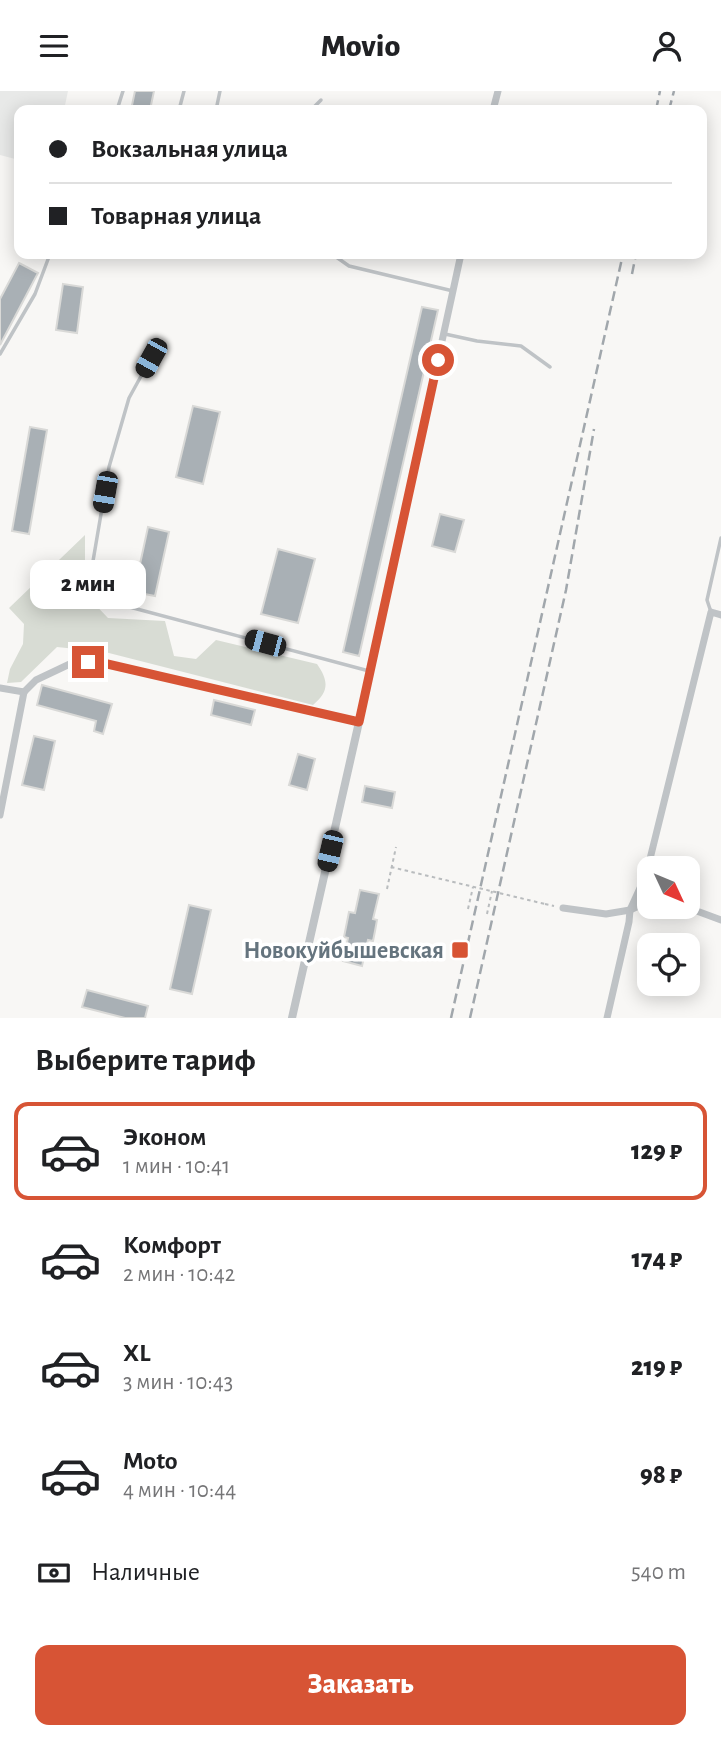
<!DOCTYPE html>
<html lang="ru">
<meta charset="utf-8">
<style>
:root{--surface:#fff;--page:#f6f6f6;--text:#202124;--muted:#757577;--line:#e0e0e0;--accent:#d75435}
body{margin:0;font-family:"Alegreya Sans",sans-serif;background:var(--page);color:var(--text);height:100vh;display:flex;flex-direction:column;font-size:26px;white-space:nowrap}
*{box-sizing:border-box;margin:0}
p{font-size:23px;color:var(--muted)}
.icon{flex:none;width:38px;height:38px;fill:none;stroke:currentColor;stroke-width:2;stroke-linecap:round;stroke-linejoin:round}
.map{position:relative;height:927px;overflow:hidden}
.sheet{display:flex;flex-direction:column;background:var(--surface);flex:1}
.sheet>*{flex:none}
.guide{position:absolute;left:14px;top:14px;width:693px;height:154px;border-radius:14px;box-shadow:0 4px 18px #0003;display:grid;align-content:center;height:154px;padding:0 35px;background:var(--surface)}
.needle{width:46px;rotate:134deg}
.tools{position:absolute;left:637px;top:765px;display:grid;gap:14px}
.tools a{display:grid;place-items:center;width:63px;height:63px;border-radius:14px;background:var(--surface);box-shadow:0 4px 18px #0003;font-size:35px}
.end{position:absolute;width:32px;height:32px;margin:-16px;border:9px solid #d75435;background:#fff;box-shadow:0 0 0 4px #fff}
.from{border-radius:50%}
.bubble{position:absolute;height:49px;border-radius:14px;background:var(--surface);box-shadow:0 4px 18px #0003;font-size:23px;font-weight:800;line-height:49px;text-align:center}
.car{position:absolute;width:21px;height:42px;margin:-21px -10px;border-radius:9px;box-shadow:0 0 5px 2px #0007;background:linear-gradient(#222 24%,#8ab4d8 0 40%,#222 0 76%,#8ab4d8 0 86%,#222 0)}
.guide b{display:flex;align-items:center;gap:24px;height:66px;font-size:26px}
.guide b+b{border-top:2px solid var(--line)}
.guide i{width:18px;height:18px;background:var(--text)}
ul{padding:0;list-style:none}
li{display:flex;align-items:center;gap:21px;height:98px;margin:0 14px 10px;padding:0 21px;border:4px solid transparent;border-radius:14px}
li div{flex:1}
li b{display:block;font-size:26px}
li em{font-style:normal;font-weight:800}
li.on{border-color:var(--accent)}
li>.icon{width:63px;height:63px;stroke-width:1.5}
h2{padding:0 35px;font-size:32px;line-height:84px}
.pay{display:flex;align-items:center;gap:18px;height:77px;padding:0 35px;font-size:26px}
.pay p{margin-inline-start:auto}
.button{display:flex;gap:14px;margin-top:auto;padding:14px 35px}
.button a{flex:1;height:80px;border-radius:14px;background:var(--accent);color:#fff;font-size:28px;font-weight:800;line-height:80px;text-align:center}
header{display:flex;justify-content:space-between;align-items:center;height:91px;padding:0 35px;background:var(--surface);font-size:32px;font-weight:800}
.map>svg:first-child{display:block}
.built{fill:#e8e9e8}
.green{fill:#d8dcd4}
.building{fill:#a9b0b5;stroke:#d9d9d7;stroke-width:2}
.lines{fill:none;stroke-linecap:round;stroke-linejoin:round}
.path{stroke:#b9bcbe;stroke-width:2;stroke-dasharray:3.5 3.5;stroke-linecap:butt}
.service{stroke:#bfc3c6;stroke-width:3.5}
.minor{stroke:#bfc3c6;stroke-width:7}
.tertiary{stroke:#bfc3c6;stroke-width:8}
.rail{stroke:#a1a7ac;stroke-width:2.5;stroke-dasharray:10 5;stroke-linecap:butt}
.path-bridge{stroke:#b9bcbe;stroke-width:2;stroke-dasharray:3.5 3.5;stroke-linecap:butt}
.route{stroke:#d75435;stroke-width:9}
.poi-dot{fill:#d75435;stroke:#fff;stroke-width:2.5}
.labels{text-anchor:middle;stroke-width:7;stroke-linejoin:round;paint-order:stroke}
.poi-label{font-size:24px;font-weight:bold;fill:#65747e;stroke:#fff;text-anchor:end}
</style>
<header><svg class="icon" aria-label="menu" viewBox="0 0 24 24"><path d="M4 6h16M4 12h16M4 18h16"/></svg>Movio<svg class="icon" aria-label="person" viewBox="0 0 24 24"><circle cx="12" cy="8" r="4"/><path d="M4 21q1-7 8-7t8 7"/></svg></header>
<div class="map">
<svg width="721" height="927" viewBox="0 0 721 927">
<rect width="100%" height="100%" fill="#f8f7f5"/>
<!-- built -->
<polygon class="built" points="0,0 68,0 64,19 19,19 19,69 0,64"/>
<!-- green -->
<path class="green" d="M 85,444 L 85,478 L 93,489 L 87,505 L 108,527 L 165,530 L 174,565 L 196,568 L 216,549 L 317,573 C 329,590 329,601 313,614 L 105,561 L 57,556 L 21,591 L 7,592 L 10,578 L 23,553 L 24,533 L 9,517 Z"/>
<!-- building -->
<g class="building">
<polygon points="135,0 154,0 150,19 131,19"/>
<polygon points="19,172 38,182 0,254 0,208"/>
<polygon points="63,193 83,196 77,242 56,239"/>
<polygon points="422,216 438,219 359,565 343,561"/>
<polygon points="193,315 220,321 203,393 176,386"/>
<polygon points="30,336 47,339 29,443 12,440"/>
<polygon points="440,423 464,429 455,461 432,455"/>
<polygon points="148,436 169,441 155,505 134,501"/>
<polygon points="278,458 315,468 298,532 261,523"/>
<polygon points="42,594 112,613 103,643 94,640 96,630 37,614"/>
<polygon points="214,609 255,619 251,634 211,624"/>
<polygon points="34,645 55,650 44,699 22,694"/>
<polygon points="298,663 315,668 307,699 289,694"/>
<polygon points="365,695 395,701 392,717 362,711"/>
<polygon points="360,799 379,803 373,828 377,829 375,840 373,850 368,849 362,875 343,870 348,847 344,846 349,821 355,822"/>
<polygon points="189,814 211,819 192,903 170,898"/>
<polygon points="87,899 148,915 145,927 125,927 82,916"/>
</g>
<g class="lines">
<!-- path -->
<g class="path">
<polyline points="387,798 396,756"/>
<polyline points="545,813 554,815"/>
<polyline points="468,818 473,796"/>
<polyline points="487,823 492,800"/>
</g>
<!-- service -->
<g class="service">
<polyline points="117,19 123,0"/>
<polyline points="179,19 184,0"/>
<polyline points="216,19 220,0"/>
<polyline points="311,19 321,9"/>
<polyline points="332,163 349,175 453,200"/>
<polyline points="445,243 477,250 521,255 550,276"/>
<polyline points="0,263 35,203 50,163"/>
<polyline points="151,267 129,307 109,376 92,476 98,497 107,510 369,580"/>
<polyline points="711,521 707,509 721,447"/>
</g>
<!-- minor -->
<g class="minor">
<polyline points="493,19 498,0"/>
<polyline points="0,597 24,601"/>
<polyline points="24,601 36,589 74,571 103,572 359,631 461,163"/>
<polyline points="0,724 24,601"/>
<polyline points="686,816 721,829"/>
<polyline points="563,817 606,823 630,819 649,810"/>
<polyline points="607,927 629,831 630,819 646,784 711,521 721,524"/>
</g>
<!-- tertiary -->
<polyline class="tertiary" points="292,927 359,631"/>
<!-- rail -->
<g class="rail">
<polyline points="656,19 660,0"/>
<polyline points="669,19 674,0"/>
<polyline points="632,183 636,163"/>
<polyline points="451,927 623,163"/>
<polyline points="470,927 566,499 594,338"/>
</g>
<!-- path-bridge -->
<polyline class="path-bridge" points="391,776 545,813"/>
</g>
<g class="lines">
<!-- route -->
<polyline class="route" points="88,571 103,572 359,631 438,269"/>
</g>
<!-- markers -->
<rect class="poi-dot" x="451" y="850" width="18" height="18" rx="3.5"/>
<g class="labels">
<!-- poi labels -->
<g class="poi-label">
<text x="444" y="867">Новокуйбышевская</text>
</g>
</g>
</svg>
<div class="tools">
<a><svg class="needle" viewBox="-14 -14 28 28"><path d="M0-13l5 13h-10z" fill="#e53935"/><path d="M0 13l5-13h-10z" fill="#757577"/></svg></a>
<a><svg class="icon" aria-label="locate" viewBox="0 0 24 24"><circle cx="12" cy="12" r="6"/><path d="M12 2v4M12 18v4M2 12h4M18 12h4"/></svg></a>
</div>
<i class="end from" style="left:438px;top:269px"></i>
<i class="end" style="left:88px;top:571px"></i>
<div class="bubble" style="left:30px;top:469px;width:116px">2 мин</div>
<i class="car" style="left:151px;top:267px;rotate:209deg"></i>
<i class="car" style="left:105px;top:401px;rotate:190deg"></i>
<i class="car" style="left:265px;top:552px;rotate:285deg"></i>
<i class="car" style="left:330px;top:760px;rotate:193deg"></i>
<div class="guide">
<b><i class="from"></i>Вокзальная улица</b>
<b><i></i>Товарная улица</b>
</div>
</div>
<section class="sheet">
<h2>Выберите тариф</h2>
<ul>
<li class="on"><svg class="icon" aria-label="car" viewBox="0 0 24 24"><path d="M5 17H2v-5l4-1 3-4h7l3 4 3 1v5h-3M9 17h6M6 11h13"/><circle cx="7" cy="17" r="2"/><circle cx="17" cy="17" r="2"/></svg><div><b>Эконом</b><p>1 мин · 10:41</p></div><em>129 ₽</em></li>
<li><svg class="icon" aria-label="car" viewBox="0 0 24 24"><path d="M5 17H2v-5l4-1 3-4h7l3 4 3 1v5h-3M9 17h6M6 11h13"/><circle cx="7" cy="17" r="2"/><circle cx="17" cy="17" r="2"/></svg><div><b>Комфорт</b><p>2 мин · 10:42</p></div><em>174 ₽</em></li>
<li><svg class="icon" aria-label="car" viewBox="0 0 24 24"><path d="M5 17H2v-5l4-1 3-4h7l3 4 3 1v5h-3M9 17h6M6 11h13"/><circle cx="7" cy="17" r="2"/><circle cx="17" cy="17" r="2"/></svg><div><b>XL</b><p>3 мин · 10:43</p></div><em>219 ₽</em></li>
<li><svg class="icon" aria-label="car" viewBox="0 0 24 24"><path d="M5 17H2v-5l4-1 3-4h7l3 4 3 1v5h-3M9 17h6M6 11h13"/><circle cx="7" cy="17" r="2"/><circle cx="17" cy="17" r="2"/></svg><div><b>Moto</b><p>4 мин · 10:44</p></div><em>98 ₽</em></li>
</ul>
<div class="pay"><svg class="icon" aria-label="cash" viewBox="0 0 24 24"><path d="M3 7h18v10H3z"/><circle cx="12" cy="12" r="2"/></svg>Наличные<p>540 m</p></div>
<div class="button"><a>Заказать</a></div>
</section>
